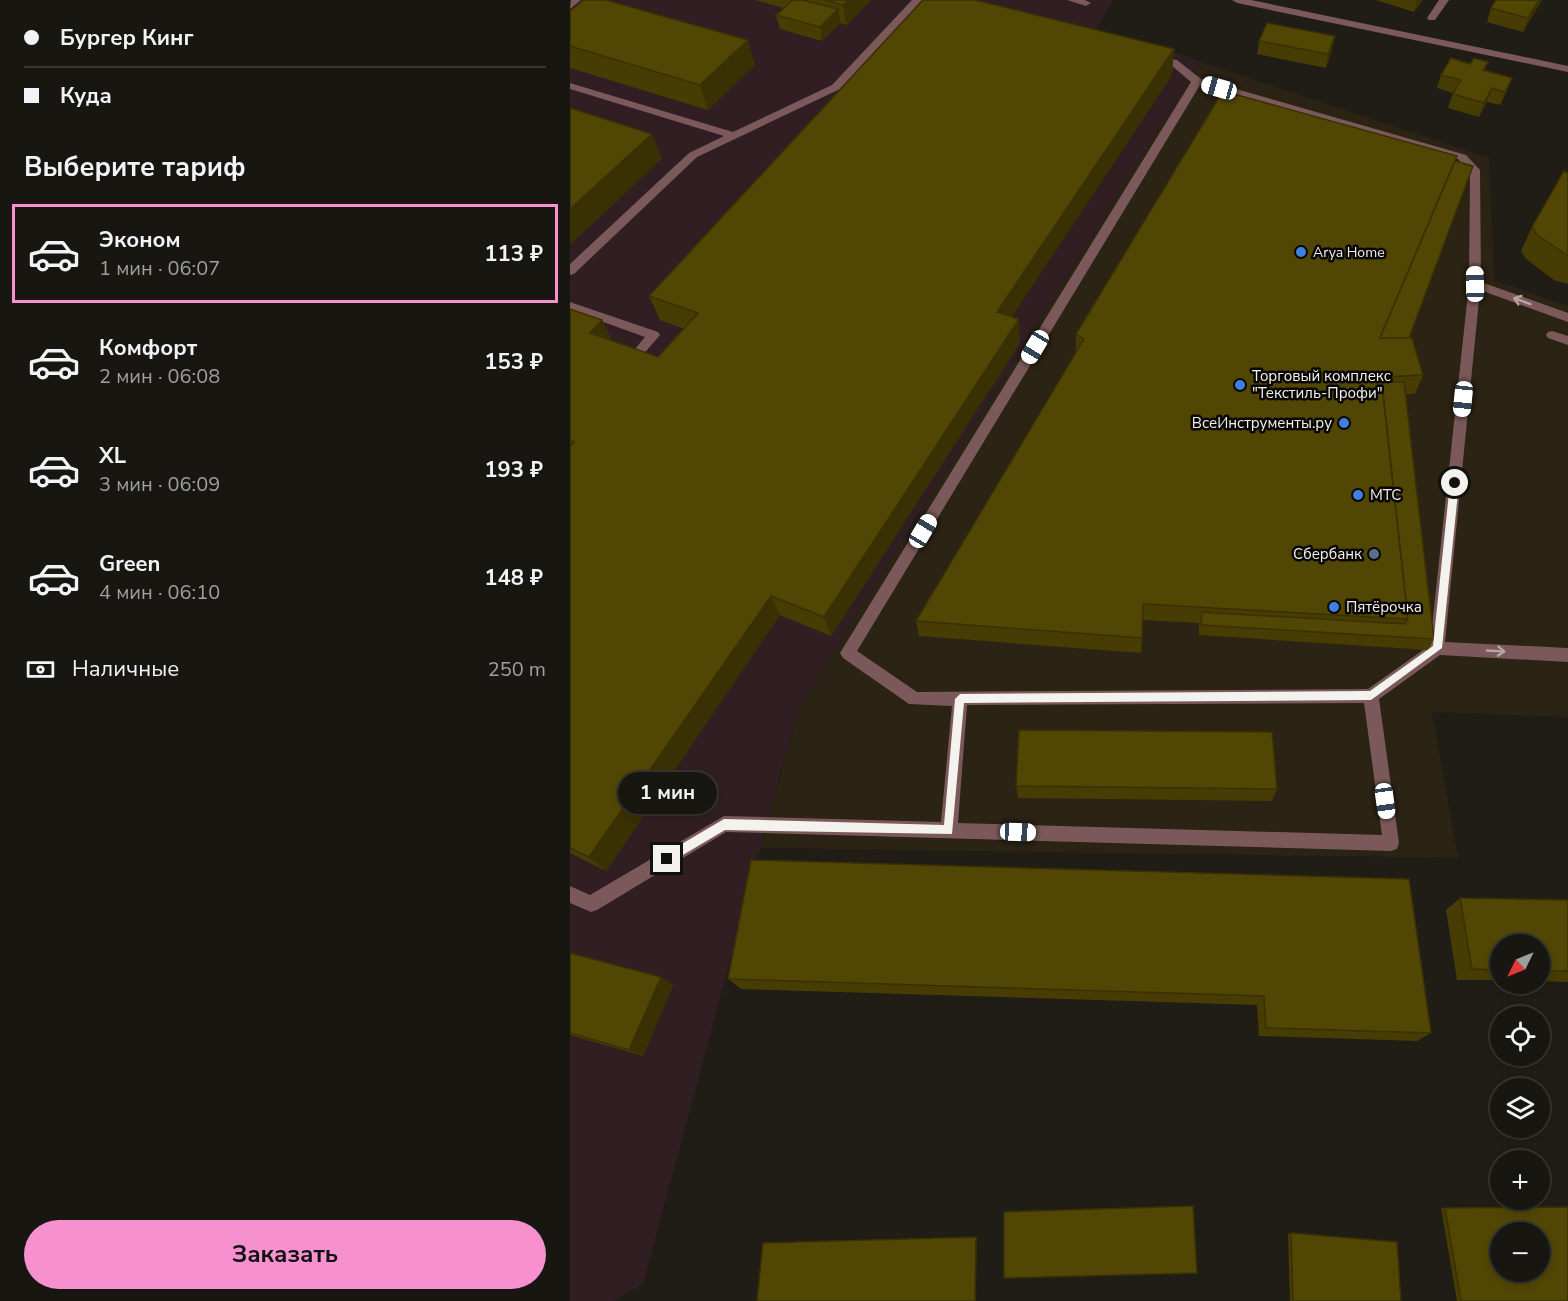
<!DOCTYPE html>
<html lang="ru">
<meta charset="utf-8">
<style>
:root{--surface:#171610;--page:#24231e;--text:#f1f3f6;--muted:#9e9f9f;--line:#363530;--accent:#f790ce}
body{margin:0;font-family:"Nunito Sans",sans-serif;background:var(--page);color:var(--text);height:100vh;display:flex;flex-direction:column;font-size:22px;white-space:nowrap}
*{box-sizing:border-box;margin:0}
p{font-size:20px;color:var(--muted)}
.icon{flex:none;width:33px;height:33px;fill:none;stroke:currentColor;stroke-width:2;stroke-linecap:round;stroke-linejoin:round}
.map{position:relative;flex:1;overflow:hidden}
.sheet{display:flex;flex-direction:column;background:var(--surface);width:570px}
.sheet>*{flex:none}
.hud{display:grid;align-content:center;height:132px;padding:0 24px;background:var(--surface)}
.needle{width:39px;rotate:227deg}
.tools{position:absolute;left:920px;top:934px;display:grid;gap:12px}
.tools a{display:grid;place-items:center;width:60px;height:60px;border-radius:50%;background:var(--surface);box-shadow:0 3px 9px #0003,0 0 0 2px var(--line);font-size:30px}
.end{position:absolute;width:27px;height:27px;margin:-14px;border:8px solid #f3f2ed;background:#111;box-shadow:0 0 0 3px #111}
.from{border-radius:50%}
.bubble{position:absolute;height:42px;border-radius:21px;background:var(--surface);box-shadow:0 3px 9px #0003,0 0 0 2px var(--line);font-size:20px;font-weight:700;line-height:42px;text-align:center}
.car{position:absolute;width:18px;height:36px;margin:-18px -9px;border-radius:8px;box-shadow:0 0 4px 2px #0007;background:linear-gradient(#fff 24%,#345 0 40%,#fff 0 76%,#345 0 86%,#fff 0)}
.hud b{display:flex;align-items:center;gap:21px;height:57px;font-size:22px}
.hud b+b{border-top:2px solid var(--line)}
.hud i{width:15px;height:15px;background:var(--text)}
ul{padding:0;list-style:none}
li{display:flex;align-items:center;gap:18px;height:99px;margin:0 12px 9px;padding:0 12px;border:3px solid transparent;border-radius:0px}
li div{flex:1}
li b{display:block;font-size:22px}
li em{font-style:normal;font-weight:700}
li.active{border-color:var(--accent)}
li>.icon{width:54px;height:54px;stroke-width:1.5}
h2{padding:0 24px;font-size:27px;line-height:72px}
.pay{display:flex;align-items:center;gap:15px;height:66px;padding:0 24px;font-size:22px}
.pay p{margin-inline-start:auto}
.primary-button{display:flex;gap:12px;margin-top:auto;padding:12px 24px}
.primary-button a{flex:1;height:69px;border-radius:36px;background:var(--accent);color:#111;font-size:24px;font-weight:700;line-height:69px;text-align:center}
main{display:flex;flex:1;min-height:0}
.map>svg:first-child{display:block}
.commercial{fill:#2b2313}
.industrial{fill:#301e23}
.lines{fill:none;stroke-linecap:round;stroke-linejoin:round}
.minor{fill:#7b595b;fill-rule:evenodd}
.wall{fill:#473c04}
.shaded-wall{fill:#393104}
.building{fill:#524605;stroke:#393104;stroke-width:1.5;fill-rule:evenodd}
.oneway{stroke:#b7a6a4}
.route{fill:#f3f2ed}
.shop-dot{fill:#3f7fe0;stroke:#080705;stroke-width:2}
.service-dot{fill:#5c6f8a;stroke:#080705;stroke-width:2}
.labels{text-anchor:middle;stroke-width:5;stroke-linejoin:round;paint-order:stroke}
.far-poi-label{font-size:14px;fill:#f3f2ed;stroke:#080705;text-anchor:start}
.poi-label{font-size:15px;fill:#f3f2ed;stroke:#080705;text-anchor:start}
</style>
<main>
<section class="sheet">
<div class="hud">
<b><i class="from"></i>Бургер Кинг</b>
<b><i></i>Куда</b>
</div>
<h2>Выберите тариф</h2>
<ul>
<li class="active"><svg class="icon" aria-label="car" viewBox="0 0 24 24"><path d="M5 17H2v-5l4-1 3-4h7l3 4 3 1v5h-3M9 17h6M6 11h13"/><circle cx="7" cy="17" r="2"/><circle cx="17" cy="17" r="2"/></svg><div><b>Эконом</b><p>1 мин · 06:07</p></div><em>113 ₽</em></li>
<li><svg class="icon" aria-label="car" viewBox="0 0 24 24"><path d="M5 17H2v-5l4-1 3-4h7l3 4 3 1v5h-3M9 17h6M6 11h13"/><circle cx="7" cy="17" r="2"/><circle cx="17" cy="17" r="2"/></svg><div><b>Комфорт</b><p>2 мин · 06:08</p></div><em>153 ₽</em></li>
<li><svg class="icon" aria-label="car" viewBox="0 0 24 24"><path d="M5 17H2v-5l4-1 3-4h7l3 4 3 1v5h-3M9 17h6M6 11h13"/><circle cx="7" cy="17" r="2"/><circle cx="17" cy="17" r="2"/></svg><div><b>XL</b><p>3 мин · 06:09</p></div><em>193 ₽</em></li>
<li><svg class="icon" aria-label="car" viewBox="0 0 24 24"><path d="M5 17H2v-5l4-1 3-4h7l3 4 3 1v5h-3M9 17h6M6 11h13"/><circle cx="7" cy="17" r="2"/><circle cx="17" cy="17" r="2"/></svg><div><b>Green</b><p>4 мин · 06:10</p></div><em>148 ₽</em></li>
</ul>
<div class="pay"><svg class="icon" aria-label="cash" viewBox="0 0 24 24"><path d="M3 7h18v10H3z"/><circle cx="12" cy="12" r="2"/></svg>Наличные<p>250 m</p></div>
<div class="primary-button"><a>Заказать</a></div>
</section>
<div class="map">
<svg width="998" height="1301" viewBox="0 0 998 1301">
<rect width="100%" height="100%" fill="#1f1d16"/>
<!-- commercial -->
<polygon class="commercial" points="630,62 919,158 924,280 998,306 998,717 862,712 888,858 191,848 228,709"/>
<!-- industrial -->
<polygon class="industrial" points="0,0 543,0 525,32 618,56 630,62 228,709 73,1284 44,1301 0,1301"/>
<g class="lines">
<!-- minor -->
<g class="minor">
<polygon points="11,0 0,9 1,0"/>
<polygon points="342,0 352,0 270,89 127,157 4,274 0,275 0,264 119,153 154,136 0,89 0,83 163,132 262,85"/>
<polygon points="497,0 515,0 521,3 516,6"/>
<polygon points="662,0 681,0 998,66 998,72 667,3"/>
<polygon points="869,0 879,0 865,20 859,20 857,18"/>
<path d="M 584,55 L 607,60 L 631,79 L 896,155 L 910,170 L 911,282 L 998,313 L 998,322 L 910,290 L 875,642 L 998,648 L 998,662 L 870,655 L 809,699 L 829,843 L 827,849 L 821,851 L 156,832 L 27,910 L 21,912 L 0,903 L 0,886 L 20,895 L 154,816 L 371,822 L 382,706 L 339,704 L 273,658 L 270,653 L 621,82 L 600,64 L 580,60 L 580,56 ZM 630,85 L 888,159 L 900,173 L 899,284 L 860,645 L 798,689 L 347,692 L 287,651 ZM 794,703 L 812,835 L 388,823 L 397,705 Z"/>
<polygon points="0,302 88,332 90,335 71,357 63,357 61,354 75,337 0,310"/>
<polygon points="982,331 998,336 998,345 978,338 976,335 978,332"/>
</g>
</g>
<!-- wall -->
<g class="wall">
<polygon points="185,0 301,0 277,25 270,23 252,41 210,29 206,15 214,8"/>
<polygon points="806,0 853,0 844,12"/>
<polygon points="926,0 972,0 953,32 917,22 921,8"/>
<polygon points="0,11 185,65 138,110 0,68"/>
<polygon points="689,41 762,50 756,68 687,54"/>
<polygon points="918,62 915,70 942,78 937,91 930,105 917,102 909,117 878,108 883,93 867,88 871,75 900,64"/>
<polygon points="602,75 442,316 450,343 261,636 210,615 36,871 0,853 0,309 32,320 42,341 88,357 114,329 90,320 79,296"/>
<polygon points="885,162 839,338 853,375 845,394 836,394 864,639 858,650 629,635 629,623 573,620 572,638 571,653 349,636 346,621 506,353 506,334"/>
<polygon points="998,173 998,284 984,280 956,259 951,251 962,227"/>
<polygon points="446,786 707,789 702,801 448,798"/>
<polygon points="839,879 861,1033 847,1041 689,1036 687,1005 171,989 158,979"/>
<polygon points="890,898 998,900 998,982 969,981 969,945 930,945 930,980 887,980 876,910"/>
<polygon points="0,953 91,977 103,985 73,1056 0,1035"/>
<polygon points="871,1208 875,1208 998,1301 887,1301"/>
<polygon points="721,1233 831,1301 720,1301 718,1234"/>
</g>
<!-- shaded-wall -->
<g class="shaded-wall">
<polygon points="278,0 301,0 277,25 273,5"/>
<polygon points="847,0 853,0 844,12"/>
<polygon points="969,0 972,0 953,32 958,18"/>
<polygon points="268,9 270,23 252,41 250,27"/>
<polygon points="765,36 762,50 756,68 758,54"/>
<polygon points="178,40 185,65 138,110 130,85"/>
<polygon points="604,49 602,75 429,336 427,312"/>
<polygon points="942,78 937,91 930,105 935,92"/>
<polygon points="922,88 917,102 909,117 914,103"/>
<polygon points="82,134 92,159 0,245 0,209"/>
<polygon points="449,319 450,343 261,636 254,617"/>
<polygon points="32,320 44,344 20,333"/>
<polygon points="201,596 210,615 36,871 19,857"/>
<polygon points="91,977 103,985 73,1056 59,1050"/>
<polygon points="406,1237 407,1238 406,1301 405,1301"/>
</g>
<!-- building -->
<g class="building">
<polygon points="14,0 36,0 178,40 130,85 0,46 0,11"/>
<polygon points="223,0 232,0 268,9 250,27 206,15"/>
<polygon points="255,0 278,0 273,5"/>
<polygon points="353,0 405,0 604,49 427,312 449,319 254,617 201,596 19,857 0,848 0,447 4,442 0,441 0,309 32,320 20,333 88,357 128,313 79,296"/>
<polygon points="926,0 969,0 958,18 921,8"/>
<polygon points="697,23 765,36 758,54 689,41"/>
<polygon points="881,58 900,64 904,58 918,62 913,70 942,78 935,92 922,88 914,103 883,94 891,80 871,75"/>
<polygon points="653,91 887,156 810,338 842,338 853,375 811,377 838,619 573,604 572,638 346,621 514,339 506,334"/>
<polygon points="0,108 82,134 0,209"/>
<polygon points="885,161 903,166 839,338 810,338"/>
<polygon points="994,171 998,173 998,256 967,235 962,227"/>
<polygon points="812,382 834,382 864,639 631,625 632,612 835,624 838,619"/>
<polygon points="449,730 702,732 707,789 446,786"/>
<polygon points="181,860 839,879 861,1033 696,1028 694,996 158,979"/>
<polygon points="890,898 998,900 998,971 969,971 969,945 930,945 930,970 902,969"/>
<polygon points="0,953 91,977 59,1050 0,1033"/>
<polygon points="623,1206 627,1273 434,1278 434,1212"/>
<path d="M 998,1207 L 998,1301 L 891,1301 L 875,1208 ZM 930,1233 L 969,1233 L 969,1272 L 930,1272 Z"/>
<polygon points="721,1233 827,1242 831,1301 723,1301"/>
<polygon points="406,1237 405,1301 187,1301 193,1243"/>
</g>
<!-- one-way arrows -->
<defs><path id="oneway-shaft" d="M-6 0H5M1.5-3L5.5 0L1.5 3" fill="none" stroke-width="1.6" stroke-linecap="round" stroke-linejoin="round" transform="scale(1.5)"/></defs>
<g class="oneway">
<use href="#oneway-shaft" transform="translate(952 301) rotate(-160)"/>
<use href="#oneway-shaft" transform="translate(926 651) rotate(3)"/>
</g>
<!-- route -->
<polygon class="route" points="885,479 889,483 872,648 801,700 394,703 382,834 155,830 101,862 93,862 93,855 154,819 374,825 385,699 390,694 800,691 863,646 880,483"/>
<!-- markers -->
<g class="shop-dot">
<circle cx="731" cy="252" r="6"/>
<circle cx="670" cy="385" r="6"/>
<circle cx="774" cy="423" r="6"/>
<circle cx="788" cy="495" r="6"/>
<circle cx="764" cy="607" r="6"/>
</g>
<circle class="service-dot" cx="804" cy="554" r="6"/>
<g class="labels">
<!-- far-poi labels -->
<g class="far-poi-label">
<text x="743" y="257">Arya Home</text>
</g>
<!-- poi labels -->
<g class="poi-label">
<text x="682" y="381">Торговый комплекс<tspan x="682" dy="17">"Текстиль-Профи"</tspan></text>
<text x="762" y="428" text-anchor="end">ВсеИнструменты.ру</text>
<text x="800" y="500">МТС</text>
<text x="792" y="559" text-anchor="end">Сбербанк</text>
<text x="776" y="612">Пятёрочка</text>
</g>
</g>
</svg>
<div class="tools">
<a><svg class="needle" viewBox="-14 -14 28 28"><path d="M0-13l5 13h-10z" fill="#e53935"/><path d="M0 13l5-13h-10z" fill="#9e9f9f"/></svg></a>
<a><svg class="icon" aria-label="locate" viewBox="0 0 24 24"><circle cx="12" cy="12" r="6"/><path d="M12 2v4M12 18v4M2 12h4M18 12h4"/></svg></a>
<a><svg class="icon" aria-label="layers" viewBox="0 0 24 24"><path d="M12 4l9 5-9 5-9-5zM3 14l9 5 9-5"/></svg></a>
<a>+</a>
<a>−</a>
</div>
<i class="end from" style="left:885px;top:483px"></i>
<i class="end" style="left:97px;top:859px"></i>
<div class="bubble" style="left:48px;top:772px;width:99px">1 мин</div>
<i class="car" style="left:649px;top:88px;rotate:286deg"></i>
<i class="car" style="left:905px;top:284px;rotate:359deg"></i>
<i class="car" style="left:465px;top:347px;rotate:211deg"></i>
<i class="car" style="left:893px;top:399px;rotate:186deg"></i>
<i class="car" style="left:353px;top:531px;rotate:31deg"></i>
<i class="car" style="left:815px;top:801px;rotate:172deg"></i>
<i class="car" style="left:448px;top:832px;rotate:92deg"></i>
</div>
</main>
